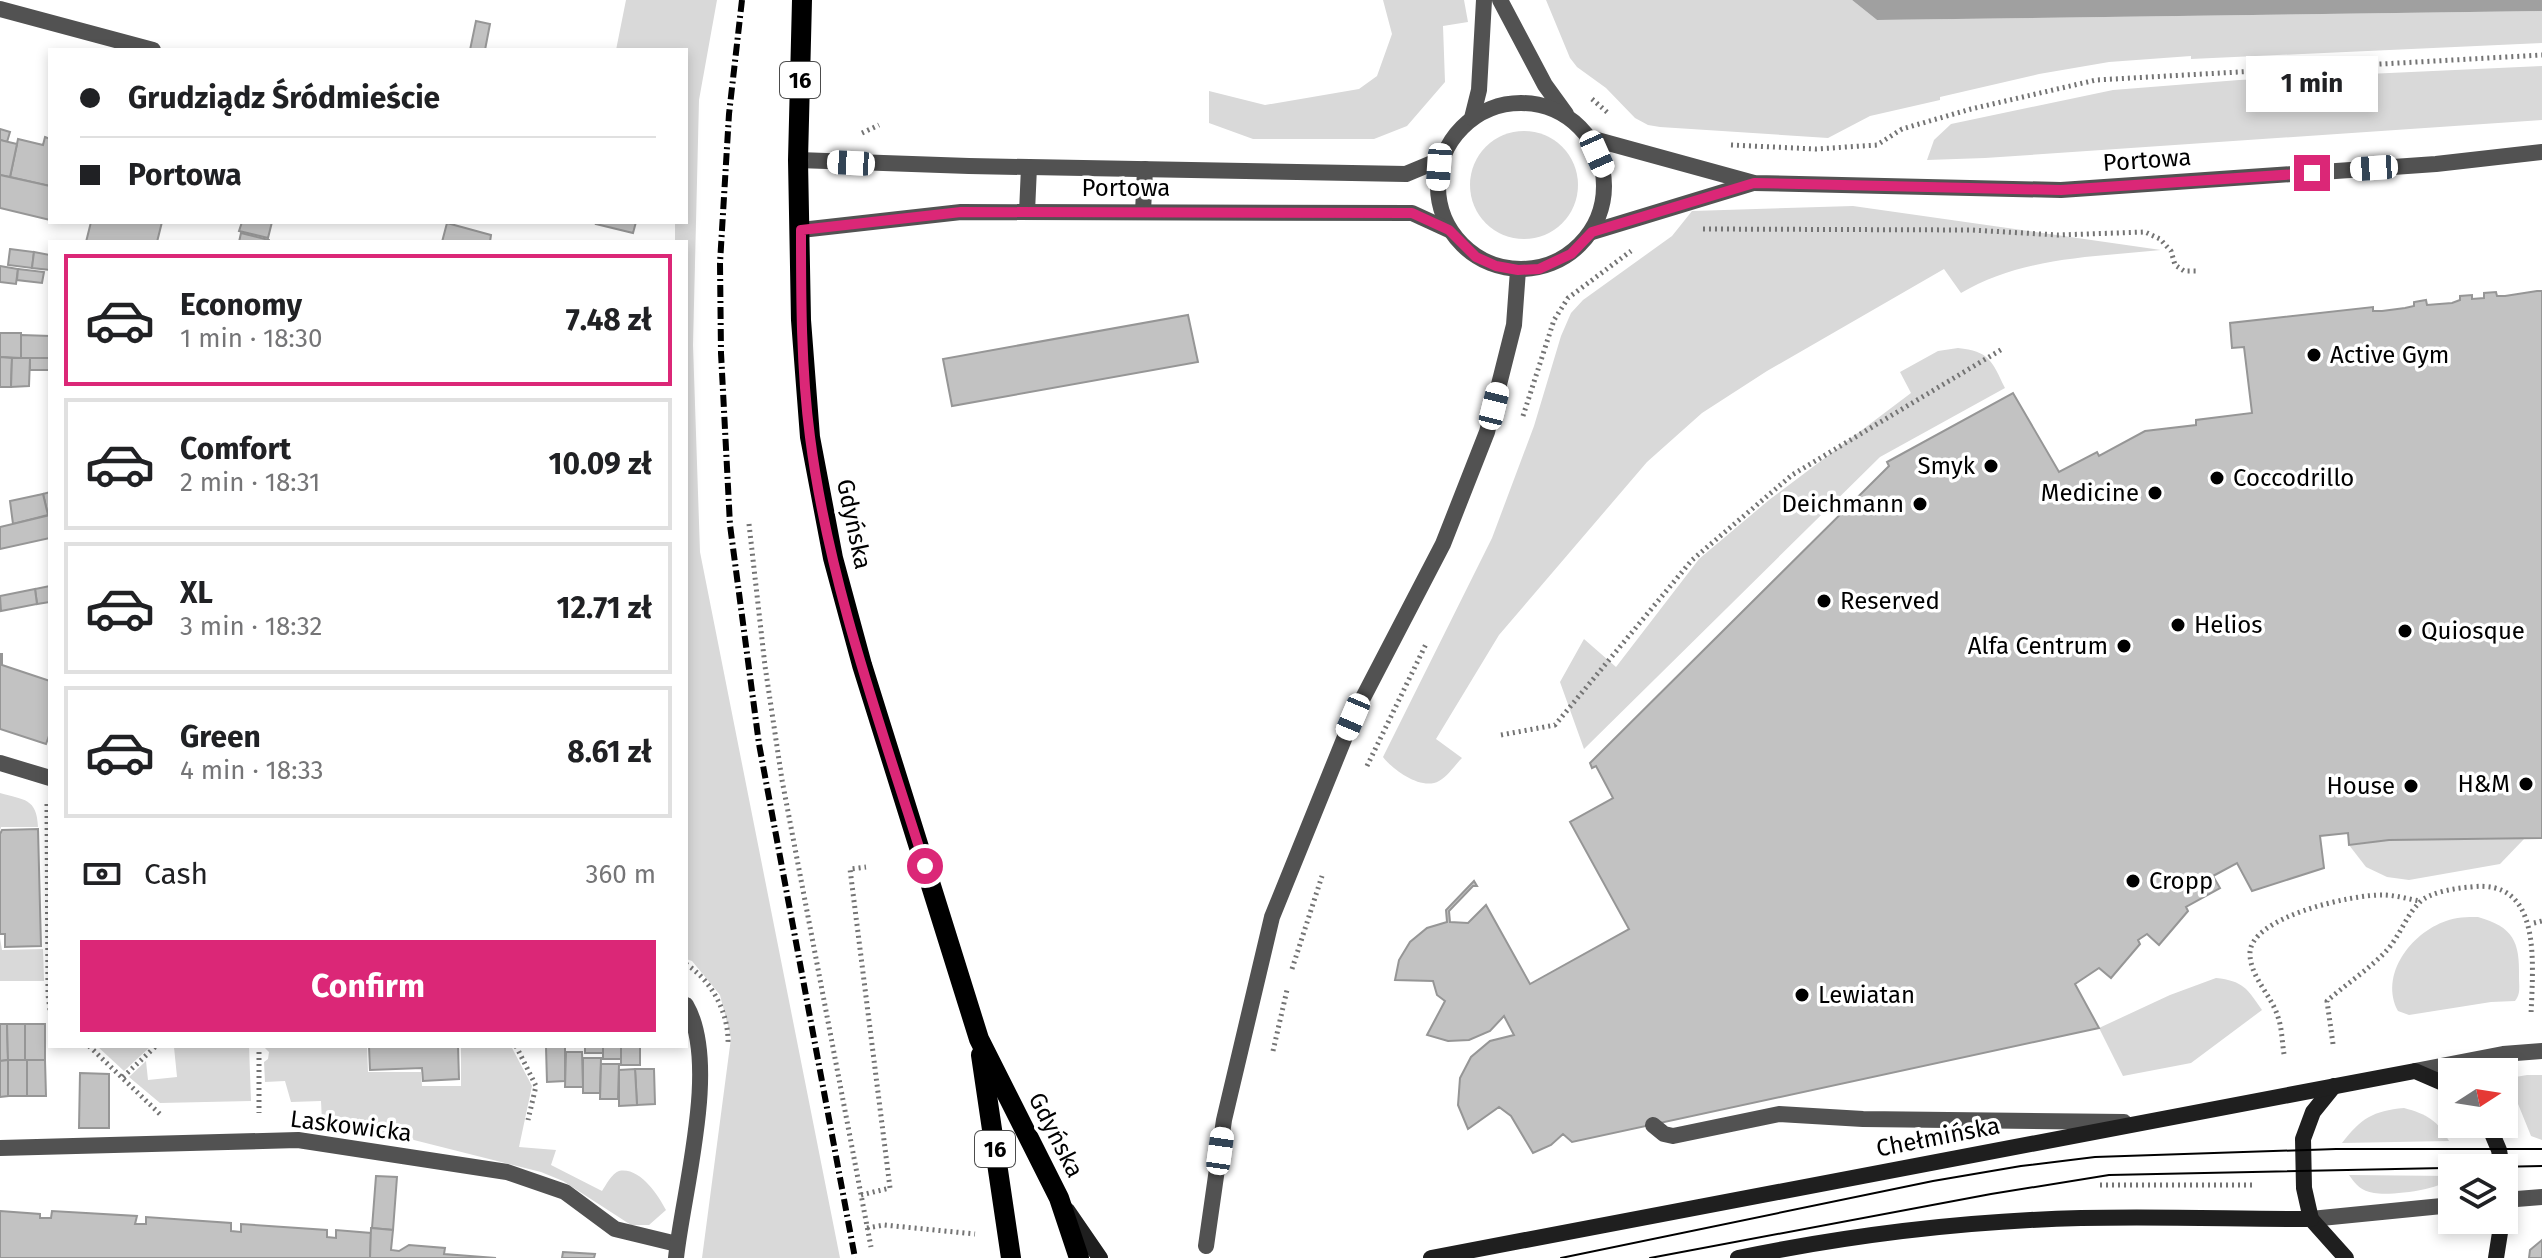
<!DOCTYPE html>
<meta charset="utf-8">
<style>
:root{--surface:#fff;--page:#f6f6f6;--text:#202124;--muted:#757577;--line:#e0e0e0;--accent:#db2777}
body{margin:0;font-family:"Fira Sans",sans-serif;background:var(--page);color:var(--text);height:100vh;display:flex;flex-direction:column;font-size:30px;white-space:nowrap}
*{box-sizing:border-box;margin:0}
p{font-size:26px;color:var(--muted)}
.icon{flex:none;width:44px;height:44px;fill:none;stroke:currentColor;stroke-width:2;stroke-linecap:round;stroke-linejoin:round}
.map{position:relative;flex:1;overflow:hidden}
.sheet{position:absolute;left:48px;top:240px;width:640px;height:808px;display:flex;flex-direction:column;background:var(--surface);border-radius:0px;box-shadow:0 4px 12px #0003}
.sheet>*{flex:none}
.guide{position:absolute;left:48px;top:48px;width:640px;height:176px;border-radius:0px;box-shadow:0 4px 12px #0003;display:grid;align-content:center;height:176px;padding:0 32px;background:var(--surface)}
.needle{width:52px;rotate:78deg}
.fabs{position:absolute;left:2438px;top:1058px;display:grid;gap:16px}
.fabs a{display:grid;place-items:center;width:80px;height:80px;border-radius:0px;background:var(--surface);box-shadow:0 4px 12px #0003;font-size:40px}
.end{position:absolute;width:36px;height:36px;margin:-18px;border:10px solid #db2777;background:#fff;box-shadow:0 0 0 4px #fff}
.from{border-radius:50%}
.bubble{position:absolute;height:56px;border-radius:0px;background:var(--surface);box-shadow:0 4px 12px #0003;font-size:26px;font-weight:700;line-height:56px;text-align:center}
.car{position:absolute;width:24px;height:48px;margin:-24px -12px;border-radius:10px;box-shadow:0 0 6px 2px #0007;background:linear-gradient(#fff 24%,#345 0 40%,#fff 0 76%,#345 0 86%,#fff 0)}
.guide b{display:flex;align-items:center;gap:28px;height:76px;font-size:30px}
.guide b+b{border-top:2px solid var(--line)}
.guide i{width:20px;height:20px;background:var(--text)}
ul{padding:14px 0 0;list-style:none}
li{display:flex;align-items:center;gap:24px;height:132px;margin:0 16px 12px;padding:0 16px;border:4px solid var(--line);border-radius:0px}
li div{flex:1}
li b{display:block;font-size:30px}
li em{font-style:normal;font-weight:700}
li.current{border-color:var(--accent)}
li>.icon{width:72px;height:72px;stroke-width:1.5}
.pay{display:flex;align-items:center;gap:20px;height:88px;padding:0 32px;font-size:30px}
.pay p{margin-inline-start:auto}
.action{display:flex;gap:16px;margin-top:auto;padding:16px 32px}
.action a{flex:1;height:92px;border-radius:0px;background:var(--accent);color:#fff;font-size:32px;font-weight:700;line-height:92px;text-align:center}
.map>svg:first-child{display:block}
.green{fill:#d9d9d9}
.water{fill:#a0a0a0}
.building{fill:#c2c2c2;stroke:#969696;stroke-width:2}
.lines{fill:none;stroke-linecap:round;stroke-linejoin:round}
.path{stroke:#747474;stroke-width:5;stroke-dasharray:2 4;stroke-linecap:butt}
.service{stroke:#525252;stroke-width:16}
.minor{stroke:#525252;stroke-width:16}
.secondary{stroke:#1f1f1f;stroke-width:16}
.primary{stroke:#000;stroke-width:20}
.tram{stroke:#000;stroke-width:2}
.rail{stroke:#000;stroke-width:6;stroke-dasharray:12 4 2 4;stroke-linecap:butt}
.route{stroke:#db2777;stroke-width:10}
.poi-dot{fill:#000;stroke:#fff;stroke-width:3}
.labels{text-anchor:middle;stroke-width:7;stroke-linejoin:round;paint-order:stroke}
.shield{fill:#fff;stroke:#4c4c4c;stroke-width:2}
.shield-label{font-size:22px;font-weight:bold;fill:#000}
.street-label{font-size:24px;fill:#000;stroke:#fff}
.poi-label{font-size:24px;fill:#000;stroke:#fff;text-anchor:start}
</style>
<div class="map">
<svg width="2542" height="1258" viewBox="0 0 2542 1258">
<rect width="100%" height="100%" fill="#fff"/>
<!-- green -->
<g class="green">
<polygon points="626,0 717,0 699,100 693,345 700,552 840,1258 702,1258 731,1038 720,995 692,961 686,959 686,242 675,242 675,222 686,222 686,50 616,50"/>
<polygon points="1383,0 1464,0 1468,22 1443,26 1445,82 1407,126 1374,139 1253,139 1209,123 1209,91 1265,105 1359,89 1377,76 1392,34"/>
<polygon points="1546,0 1852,0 1877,20 2542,11 2542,43 2191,59 2191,56 2109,62 2039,74 1940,97 1940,100 1870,116 1828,138 1660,127 1648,125 1635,118 1606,88 1577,67 1570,58"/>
<polygon points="2542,66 2542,120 1985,158 1927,160 1934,140 1951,124 2113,90 2239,80"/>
<circle cx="1524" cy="185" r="54"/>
<path d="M 1853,206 L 2161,250 C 2094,257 2021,257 1961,293 L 1944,269 L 1767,371 L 1702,413 L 1647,462 L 1499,635 L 1436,739 L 1462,758 C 1455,765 1448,776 1439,781 C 1422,791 1393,770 1383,757 L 1492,538 L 1534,426 L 1561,336 L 1571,313 L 1583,300 L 1672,236 L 1692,211 Z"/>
<path d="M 1958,348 C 1989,351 1992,361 2005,388 L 1880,457 L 1584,749 L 1560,682 L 1584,639 L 1616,667 L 1699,559 L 1769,500 L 1911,393 L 1900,372 L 1938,351 Z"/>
<path d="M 0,793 C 24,800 37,798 38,827 L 1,827 L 0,831 Z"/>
<polygon points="2524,839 2500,864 2409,880 2387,877 2366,867 2349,845 2389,840"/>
<path d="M 2478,917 C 2513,927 2520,941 2519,977 C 2519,986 2521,994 2515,1001 L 2491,1002 L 2409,1015 L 2398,1011 C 2379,975 2411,933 2446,921 C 2456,917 2467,917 2478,917 Z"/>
<polygon points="0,938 2,950 43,949 44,981 0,981"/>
<path d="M 2216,978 C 2243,981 2247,988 2262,1010 L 2191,1063 L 2123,1076 L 2099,1028 L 2170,995 Z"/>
<polygon points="97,1046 151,1046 124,1071"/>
<polygon points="161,1046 249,1046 251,1101 160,1103 129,1077 146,1061 148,1080 177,1077 174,1047 162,1048"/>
<path d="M 263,1046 L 367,1046 L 368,1072 L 421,1072 L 422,1086 L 461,1086 L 461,1046 L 511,1046 L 532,1086 L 519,1147 L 556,1150 L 551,1165 L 602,1191 C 606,1185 612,1173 619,1171 C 640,1167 658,1195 666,1210 L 649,1225 L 631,1225 L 563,1181 L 541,1172 L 394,1135 L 332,1134 L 322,1122 L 321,1101 L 291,1102 L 285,1081 L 265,1082 L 264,1062 L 268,1059 L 269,1052 Z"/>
<polygon points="2527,1075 2542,1075 2542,1140 2531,1136 2514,1094 2504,1085 2504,1079"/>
<path d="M 2404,1108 C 2427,1114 2438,1121 2449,1141 L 2342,1143 C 2361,1118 2373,1111 2404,1108 Z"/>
<path d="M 2349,1175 L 2452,1176 C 2445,1190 2390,1196 2374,1193 C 2361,1191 2356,1185 2349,1175 Z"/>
</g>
<!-- water -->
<polygon class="water" points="1852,0 2542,0 2542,11 1877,20"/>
<!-- building -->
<g class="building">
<polygon points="476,21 490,24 485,50 470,50"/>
<polygon points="0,129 10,132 7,142 0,140"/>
<polygon points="45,137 50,139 50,186 10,177 18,139 43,145"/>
<polygon points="0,140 17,144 10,177 0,175"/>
<polygon points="0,175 50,186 50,220 0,208"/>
<polygon points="91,222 162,222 157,242 86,242"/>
<polygon points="242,222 272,222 268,238 239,231"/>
<polygon points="597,222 636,222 633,233 596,224"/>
<polygon points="447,223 491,235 490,242 442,242"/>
<polygon points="241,233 269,240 269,242 239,242"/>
<polygon points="10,249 34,252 32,268 8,265"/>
<polygon points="34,252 50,255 50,270 32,268"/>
<polygon points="0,266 18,269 16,284 0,282"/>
<polygon points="18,269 44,272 42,283 17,280"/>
<polygon points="2537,291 2542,291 2542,838 2389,840 2349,845 2348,833 2320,836 2324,868 2252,891 2237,863 2213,876 2220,888 2186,907 2188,911 2159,945 2147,934 2138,940 2140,944 2111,978 2099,968 2075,984 2099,1028 1572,1142 1563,1134 1551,1145 1533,1153 1511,1116 1499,1107 1468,1129 1458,1105 1460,1078 1471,1057 1490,1041 1514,1035 1504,1016 1490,1031 1469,1040 1448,1041 1427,1035 1445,1001 1437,995 1433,981 1395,980 1399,960 1410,942 1427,928 1447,922 1446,910 1474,881 1477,886 1473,886 1449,911 1450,922 1468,923 1486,905 1530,984 1629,929 1570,822 1613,798 1596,766 1592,768 1590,763 1889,466 1887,462 2013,393 2059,472 2097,452 2099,456 2145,431 2196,425 2196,420 2252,413 2244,347 2232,348 2230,323 2373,307 2373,311 2382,311 2405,308 2414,306 2414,302 2426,300 2427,305 2452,303 2460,300 2460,296 2472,295 2472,299 2484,298 2484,293 2496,292 2497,296 2505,296"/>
<polygon points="1188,315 1198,362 952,406 943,359"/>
<polygon points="0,333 21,333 21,358 0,357"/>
<polygon points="21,335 50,336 50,358 21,358"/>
<polygon points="0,357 12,358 11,387 0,387"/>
<polygon points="12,358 30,358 29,386 11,387"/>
<rect x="30" y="358" width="19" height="12"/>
<polygon points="50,492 50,515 48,515 43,494"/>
<polygon points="43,494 48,515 13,524 10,501"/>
<polygon points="50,515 50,538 0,549 0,527"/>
<polygon points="50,586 50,602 37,604 35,589"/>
<polygon points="35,589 37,604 1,611 0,596"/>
<polygon points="0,654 2,654 2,665 50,681 50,733 46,744 0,729"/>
<polygon points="38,829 41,946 5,947 5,934 0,934 0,834 2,830"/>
<polygon points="0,1024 7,1024 8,1060 0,1061"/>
<polygon points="7,1024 25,1024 25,1060 8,1060"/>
<rect x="25" y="1024" width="20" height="36"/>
<polygon points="369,1046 458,1046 459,1079 423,1081 422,1068 370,1070"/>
<polygon points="565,1046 565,1081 547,1082 546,1047"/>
<rect x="585" y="1046" width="18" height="7"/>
<rect x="603" y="1046" width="18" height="13"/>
<rect x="621" y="1046" width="19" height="19"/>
<polygon points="566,1052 582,1052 583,1087 565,1087"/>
<polygon points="583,1058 601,1058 600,1093 583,1093"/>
<polygon points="8,1060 8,1096 0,1097 0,1061"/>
<rect x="8" y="1060" width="19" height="36"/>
<polygon points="27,1060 45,1060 46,1096 27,1096"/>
<polygon points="601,1064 619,1064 618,1099 600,1099"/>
<polygon points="635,1069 654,1069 655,1104 637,1105"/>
<polygon points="635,1069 637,1105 619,1106 619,1070"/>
<polygon points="80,1073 109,1074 109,1128 79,1128"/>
<polygon points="376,1176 397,1177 393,1230 372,1228"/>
<polygon points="0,1211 40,1214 40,1218 51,1218 52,1211 137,1216 135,1224 146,1224 146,1217 231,1223 231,1231 241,1232 241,1224 327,1230 327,1237 336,1238 336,1230 371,1233 370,1258 0,1258"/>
<polygon points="371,1228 393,1230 391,1250 399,1251 409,1245 445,1248 444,1254 496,1258 370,1258"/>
<polygon points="2542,1240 2542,1258 2529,1258 2530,1250"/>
<polygon points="563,1252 595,1254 594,1258 562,1258"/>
</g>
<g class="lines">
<!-- path -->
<g class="path">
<polyline points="1592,99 1608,113"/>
<polyline points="862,133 879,125"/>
<polyline points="1731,145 1816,149 1877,145 1902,129 1971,109 2096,80 2542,55"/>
<polyline points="1703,229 1971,230 2058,235 2145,232 2160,239 2171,251 2175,265 2184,271 2196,271"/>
<polyline points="1523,416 1554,320 1568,298 1631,251"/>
<polyline points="749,524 765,666 782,780 871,1247"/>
<polyline points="1501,735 1555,725 1692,560 1792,475 2004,348"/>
<polyline points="1367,766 1427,642"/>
<polyline points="47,804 48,995 50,1010"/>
<polyline points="2534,923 2542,921"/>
<path d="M 686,964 C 712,981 729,1013 728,1044"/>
<polyline points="1292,969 1322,876"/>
<path d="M 2333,1044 L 2327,1001 C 2346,984 2371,968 2388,949 C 2400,935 2406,916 2419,903 C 2429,892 2456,888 2471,887 C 2542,878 2533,961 2531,1015"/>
<polyline points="89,1046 162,1116"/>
<polyline points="259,1046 259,1113"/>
<polyline points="516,1046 536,1086 528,1120"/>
<polyline points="1273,1051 1287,990"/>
<path d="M 2284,1054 C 2282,1042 2282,1028 2278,1017 C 2272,996 2251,978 2250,955 C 2247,917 2354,894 2383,895 C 2395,895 2408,899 2420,901"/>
<polyline points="123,1077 156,1046"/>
<polyline points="2100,1185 2256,1185"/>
<polyline points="861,1195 890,1188 850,869 866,867"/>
<polyline points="867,1228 884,1225 975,1234"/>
</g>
<!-- service -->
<g class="service">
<polyline points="1027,212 1029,167"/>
<polyline points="1143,212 1145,169"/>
<polyline points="1653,1125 1664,1134 1673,1136 1779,1114 1863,1119 2124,1122"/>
<polyline points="1206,1246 1224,1120 1272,917 1353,717 1443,544 1487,432 1514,325 1518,270"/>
</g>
<!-- minor -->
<g class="minor">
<polyline points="1500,0 1545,85 1566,114"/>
<polyline points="0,9 153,50"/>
<circle cx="1521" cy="186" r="83"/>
<polyline points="1472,118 1479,90 1484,0"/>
<polyline points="1590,138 1754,183 2061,190 2436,164 2542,152"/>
<polyline points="798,160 969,166 1406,174 1442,159"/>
<polyline points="801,230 961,212 1412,213 1449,230"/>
<polyline points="1592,232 1753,183"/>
<polyline points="0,763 50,778"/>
<polyline points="2415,1071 2503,1054 2542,1051"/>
<polyline points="0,1148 298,1140 507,1172 565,1192 615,1229 677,1244"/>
<polyline points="2504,1200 2542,1197"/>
<polyline points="2311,1219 2452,1205"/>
<path d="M 676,1258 C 683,1191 720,1063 686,1005"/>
</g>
<!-- secondary -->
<g class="secondary">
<polyline points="2334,1086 2313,1112 2303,1139 2304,1188 2311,1219 2346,1258"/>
<polyline points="2488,1124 2499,1150 2502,1168"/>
<polyline points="2504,1194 2504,1204"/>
<polyline points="1067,1210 1100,1258"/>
<polyline points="1431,1258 2415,1071 2452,1087"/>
<path d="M 1738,1258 C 1850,1235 1966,1221 2081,1218 C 2157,1216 2235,1219 2311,1219"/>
<polyline points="2496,1258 2502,1220"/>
</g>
<!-- primary -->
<g class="primary">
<polyline points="802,0 798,160 801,320 810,437 833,558 862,665 979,1039 1059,1198 1079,1258"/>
<polyline points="981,1055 1011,1258"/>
</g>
<!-- tram -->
<g class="tram">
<polyline points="1561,1258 1933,1181 2021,1166 2095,1157 2336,1149 2542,1149"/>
<polyline points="1650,1258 1991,1194 2109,1175 2542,1166"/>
</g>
<!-- rail -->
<polyline class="rail" points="742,0 729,114 720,263 721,353 730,525 759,744 855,1258"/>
</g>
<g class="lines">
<!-- route -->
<path class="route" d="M 925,866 C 881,726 829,584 810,437 C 801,368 801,298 801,230 L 961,212 L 1412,213 L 1449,230 L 1476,257 L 1496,266 L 1518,270 L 1539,269 L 1571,254 L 1592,232 L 1754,183 L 2061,190 L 2312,173"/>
</g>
<!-- markers -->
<g class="poi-dot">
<circle cx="2314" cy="355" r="8"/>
<circle cx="1991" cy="466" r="8"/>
<circle cx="2217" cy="478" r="8"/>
<circle cx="2155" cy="493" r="8"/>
<circle cx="1920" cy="504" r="8"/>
<circle cx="1824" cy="601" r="8"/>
<circle cx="2178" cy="625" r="8"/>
<circle cx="2405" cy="631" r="8"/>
<circle cx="2124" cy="646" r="8"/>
<circle cx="2526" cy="784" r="8"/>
<circle cx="2411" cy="786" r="8"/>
<circle cx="2133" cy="881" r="8"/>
<circle cx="1802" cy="995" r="8"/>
</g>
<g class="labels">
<!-- shield labels -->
<g class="shield">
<rect x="780" y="62" width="40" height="36" rx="6"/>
<rect x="975" y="1131" width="40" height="36" rx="6"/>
</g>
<g class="shield-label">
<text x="800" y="88">16</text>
<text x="995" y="1157">16</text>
</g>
<!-- street labels -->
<g class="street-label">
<text transform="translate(2147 160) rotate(-4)" y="8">Portowa</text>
<text x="1126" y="196">Portowa</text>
<text transform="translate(854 524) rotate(78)" y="8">Gdyńska</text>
<text transform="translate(351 1126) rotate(7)" y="8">Laskowicka</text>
<text transform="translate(1056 1135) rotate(63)" y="8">Gdyńska</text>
<text transform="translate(1938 1137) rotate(-11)" y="8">Chełmińska</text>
</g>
<!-- poi labels -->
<g class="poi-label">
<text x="2330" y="363">Active Gym</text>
<text x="1975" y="474" text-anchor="end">Smyk</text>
<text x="2233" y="486">Coccodrillo</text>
<text x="2139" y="501" text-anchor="end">Medicine</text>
<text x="1904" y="512" text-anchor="end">Deichmann</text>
<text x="1840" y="609">Reserved</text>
<text x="2194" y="633">Helios</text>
<text x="2421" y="639">Quiosque</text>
<text x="2108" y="654" text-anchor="end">Alfa Centrum</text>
<text x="2510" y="792" text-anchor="end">H&amp;M</text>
<text x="2395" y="794" text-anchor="end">House</text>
<text x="2149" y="889">Cropp</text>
<text x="1818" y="1003">Lewiatan</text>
</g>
</g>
</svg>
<div class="fabs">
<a><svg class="needle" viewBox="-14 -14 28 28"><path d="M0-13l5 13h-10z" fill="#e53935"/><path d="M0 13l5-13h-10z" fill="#757577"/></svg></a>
<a><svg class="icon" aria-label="layers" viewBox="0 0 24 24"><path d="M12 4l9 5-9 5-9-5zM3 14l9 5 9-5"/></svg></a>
</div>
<i class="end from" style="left:925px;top:866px"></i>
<i class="end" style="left:2312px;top:173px"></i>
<div class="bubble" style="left:2246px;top:56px;width:132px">1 min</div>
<i class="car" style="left:1597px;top:154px;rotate:156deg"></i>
<i class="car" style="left:851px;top:163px;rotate:273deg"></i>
<i class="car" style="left:1439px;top:167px;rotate:184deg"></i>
<i class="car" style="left:2374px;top:168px;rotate:266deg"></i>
<i class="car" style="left:1494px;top:406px;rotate:14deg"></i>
<i class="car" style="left:1353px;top:717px;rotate:203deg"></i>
<i class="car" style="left:1220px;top:1151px;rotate:8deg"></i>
<div class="guide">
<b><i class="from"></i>Grudziądz Śródmieście</b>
<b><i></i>Portowa</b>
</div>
<section class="sheet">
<ul>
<li class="current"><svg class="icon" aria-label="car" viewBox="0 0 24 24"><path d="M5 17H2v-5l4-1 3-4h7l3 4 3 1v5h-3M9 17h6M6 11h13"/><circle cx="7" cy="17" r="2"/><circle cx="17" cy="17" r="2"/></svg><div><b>Economy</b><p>1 min · 18:30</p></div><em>7.48 zł</em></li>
<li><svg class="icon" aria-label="car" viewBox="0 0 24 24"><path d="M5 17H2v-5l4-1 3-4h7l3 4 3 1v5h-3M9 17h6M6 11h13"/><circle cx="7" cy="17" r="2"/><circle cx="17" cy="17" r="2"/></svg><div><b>Comfort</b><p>2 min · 18:31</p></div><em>10.09 zł</em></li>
<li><svg class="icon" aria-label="car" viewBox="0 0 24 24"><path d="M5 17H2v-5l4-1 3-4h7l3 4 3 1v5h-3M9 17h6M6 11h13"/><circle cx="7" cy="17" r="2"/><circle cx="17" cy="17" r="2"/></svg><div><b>XL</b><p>3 min · 18:32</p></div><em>12.71 zł</em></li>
<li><svg class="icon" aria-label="car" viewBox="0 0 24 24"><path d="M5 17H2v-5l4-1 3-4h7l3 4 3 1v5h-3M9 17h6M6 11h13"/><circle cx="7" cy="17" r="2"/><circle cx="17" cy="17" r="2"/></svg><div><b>Green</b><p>4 min · 18:33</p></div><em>8.61 zł</em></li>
</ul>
<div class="pay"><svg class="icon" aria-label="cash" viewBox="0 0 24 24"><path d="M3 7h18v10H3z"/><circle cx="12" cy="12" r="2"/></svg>Cash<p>360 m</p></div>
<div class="action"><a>Confirm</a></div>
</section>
</div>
